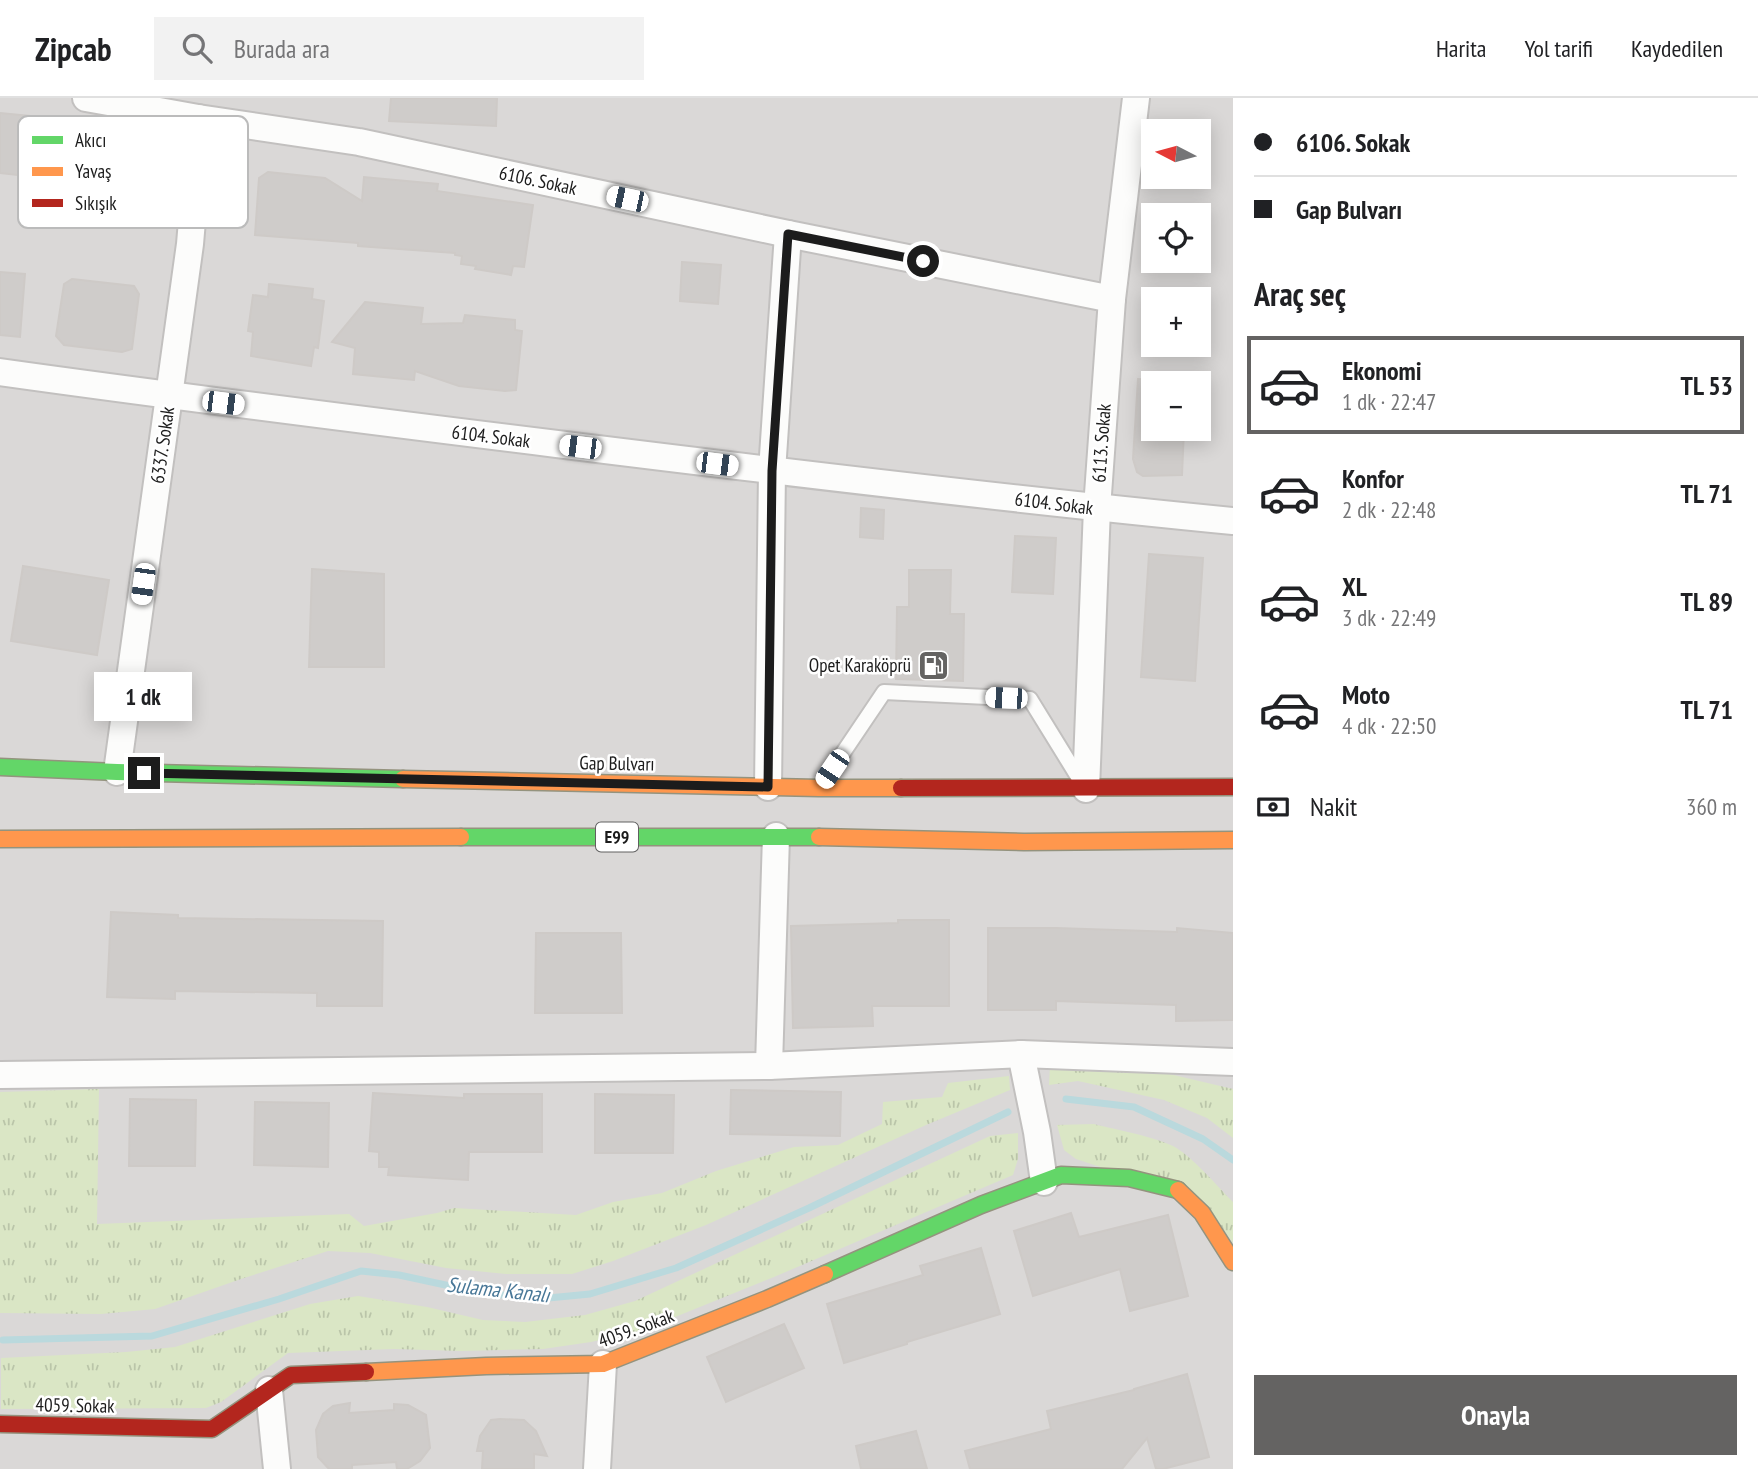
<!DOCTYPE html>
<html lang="tr">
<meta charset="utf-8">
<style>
:root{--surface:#fff;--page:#f2f2f2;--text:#202124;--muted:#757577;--line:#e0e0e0;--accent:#646362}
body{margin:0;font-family:"PT Sans Narrow",sans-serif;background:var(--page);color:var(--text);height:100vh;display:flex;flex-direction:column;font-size:26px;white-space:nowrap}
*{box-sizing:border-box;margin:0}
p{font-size:23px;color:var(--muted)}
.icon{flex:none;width:38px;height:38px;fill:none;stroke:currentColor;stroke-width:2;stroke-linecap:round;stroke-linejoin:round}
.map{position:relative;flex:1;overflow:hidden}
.side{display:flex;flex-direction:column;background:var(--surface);width:525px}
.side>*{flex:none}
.banner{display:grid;align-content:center;height:154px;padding:0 21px;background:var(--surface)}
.needle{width:46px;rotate:276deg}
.fabs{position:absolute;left:1141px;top:21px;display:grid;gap:14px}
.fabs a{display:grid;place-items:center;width:70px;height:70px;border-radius:0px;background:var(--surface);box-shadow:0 4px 18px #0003;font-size:35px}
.end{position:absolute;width:32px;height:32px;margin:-16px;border:9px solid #1c1c1c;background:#fff;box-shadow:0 0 0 4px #fff}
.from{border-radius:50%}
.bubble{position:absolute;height:49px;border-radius:0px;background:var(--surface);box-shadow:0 4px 18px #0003;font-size:23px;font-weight:700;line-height:49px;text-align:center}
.car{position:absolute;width:21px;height:42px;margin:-21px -10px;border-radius:9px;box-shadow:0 0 5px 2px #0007;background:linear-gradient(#fff 24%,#345 0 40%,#fff 0 76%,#345 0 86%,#fff 0)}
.banner b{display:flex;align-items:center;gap:24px;height:66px;font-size:26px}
.banner b+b{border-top:2px solid var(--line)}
.banner i{width:18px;height:18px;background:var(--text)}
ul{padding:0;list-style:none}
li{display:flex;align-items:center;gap:21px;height:98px;margin:0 14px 10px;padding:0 7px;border:4px solid transparent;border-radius:0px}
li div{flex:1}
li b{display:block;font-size:26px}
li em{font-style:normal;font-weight:700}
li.selected{border-color:var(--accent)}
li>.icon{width:63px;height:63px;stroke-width:1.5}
h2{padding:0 21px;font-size:32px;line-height:84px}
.pay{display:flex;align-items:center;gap:18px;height:77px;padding:0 21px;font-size:26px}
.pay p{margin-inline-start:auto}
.action{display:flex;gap:14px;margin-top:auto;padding:14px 21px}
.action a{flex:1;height:80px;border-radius:0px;background:var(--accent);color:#fff;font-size:28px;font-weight:700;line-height:80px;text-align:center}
header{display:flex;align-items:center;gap:42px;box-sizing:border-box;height:98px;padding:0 35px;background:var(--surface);border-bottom:2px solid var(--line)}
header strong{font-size:33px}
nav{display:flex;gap:38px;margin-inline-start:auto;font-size:24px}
.search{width:490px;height:63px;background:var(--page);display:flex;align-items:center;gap:18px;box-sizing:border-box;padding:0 24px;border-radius:0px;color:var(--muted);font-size:26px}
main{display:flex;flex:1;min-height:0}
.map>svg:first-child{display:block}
.residential{fill:#dad8d7;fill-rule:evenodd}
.grass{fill:url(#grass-tufts)}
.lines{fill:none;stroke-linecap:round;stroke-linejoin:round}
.stream{stroke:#bad9dd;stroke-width:7}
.building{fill:#cfccca;stroke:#cecac7;stroke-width:2}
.lane-casing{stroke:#c2c0bf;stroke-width:18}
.street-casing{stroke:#c2c0bf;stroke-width:30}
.fast-casing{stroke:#94937e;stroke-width:19}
.slow-casing{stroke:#94937e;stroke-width:19}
.jam-casing{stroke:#94937e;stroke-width:19}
.lane{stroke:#fcfcfb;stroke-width:14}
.street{stroke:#fcfcfb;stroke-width:26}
.fast{stroke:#63d668;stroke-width:16}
.slow{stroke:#ff974d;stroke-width:16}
.jam{stroke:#b3261e;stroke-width:16}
.route{stroke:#1c1c1c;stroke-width:9}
.labels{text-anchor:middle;stroke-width:5;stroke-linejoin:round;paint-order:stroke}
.shield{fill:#fff;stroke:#606060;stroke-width:2}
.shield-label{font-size:18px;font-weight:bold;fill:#1c1c1c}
.street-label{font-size:19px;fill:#1c1c1c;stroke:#fff}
.poi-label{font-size:19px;fill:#1c1c1c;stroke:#fff;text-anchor:end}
.water-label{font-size:21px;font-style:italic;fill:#487797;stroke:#fff}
.key{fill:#fff;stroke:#bbb;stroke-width:2}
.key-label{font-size:19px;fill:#1c1c1c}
</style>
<header>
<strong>Zipcab</strong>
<div class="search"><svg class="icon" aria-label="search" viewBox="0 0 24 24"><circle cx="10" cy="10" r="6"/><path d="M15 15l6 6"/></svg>Burada ara</div>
<nav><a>Harita</a><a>Yol tarifi</a><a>Kaydedilen</a></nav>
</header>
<main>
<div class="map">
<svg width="1233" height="1371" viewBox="0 0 1233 1371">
<defs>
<pattern id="grass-tufts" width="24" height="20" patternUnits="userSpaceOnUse" patternTransform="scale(1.75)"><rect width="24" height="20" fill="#dae6c5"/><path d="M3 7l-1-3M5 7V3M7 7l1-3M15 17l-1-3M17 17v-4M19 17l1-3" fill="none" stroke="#bac5a9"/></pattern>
</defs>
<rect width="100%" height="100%" fill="#ebe8e5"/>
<!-- residential -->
<path class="residential" d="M 0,0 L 1233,0 L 1233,1371 L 0,1371 ZM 1153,33 L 1199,33 L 1199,79 L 1153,79 ZM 1153,117 L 1199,117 L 1199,163 L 1153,163 ZM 1153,201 L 1199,201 L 1199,247 L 1153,247 ZM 1153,285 L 1199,285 L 1199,331 L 1153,331 Z"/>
<!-- grass -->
<g class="grass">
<polygon points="1050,968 1161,974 1233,991 1233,1040 1207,1020 1164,1002 1078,983 1049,987"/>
<polygon points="1009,978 1010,992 926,1027 706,1127 613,1163 572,1176 506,1176 446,1170 370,1155 328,1153 241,1181 155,1211 101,1216 0,1215 0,994 99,991 97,1126 349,1116 364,1128 437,1115 454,1110 576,1117 613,1104 662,1095 716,1073 794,1049 838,1047 882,1026 883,1004 942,999 948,985"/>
<path d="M 1094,1026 C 1117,1032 1152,1038 1173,1048 C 1191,1057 1218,1089 1233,1104 L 1233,1145 L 1204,1103 L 1076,1061 L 1064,1052 L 1057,1027 Z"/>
<polygon points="1018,1035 1018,1061 1013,1077 774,1179 643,1232 591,1244 543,1251 461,1253 394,1251 288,1255 221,1304 206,1310 1,1311 1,1260 126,1254 175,1249 310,1206 358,1198 427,1209 483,1222 525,1224 585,1217 635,1203 990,1038"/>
</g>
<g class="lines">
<!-- stream -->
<g class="stream">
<polyline points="1066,1001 1134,1009 1203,1041 1233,1062"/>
<polyline points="3,1242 152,1238 279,1201 361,1173 399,1177 478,1194 538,1201 590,1196 676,1170 809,1110 1008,1014"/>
</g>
</g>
<!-- building -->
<g class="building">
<polygon points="391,0 497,0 496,28 389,23"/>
<polygon points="0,15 40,19 35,79 0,75"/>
<polygon points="268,74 325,80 362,103 364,79 438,86 437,93 533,107 524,169 513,168 511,177 475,171 476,168 461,166 462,158 455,157 455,155 358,148 358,145 255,137 259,80"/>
<polygon points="682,164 721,167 718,206 680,203"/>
<polygon points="0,174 25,176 20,239 0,237"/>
<polygon points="72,181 134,188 139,196 132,251 122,254 64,247 56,238 64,186"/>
<polygon points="269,186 313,191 312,201 324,203 318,250 314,249 311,268 251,258 253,234 248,233 253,197 268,199"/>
<polygon points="365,204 423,210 421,226 463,225 465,217 515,222 515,232 522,233 516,292 505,293 459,288 415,273 414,282 353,276 355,250 332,244"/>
<polygon points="1138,281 1153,282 1153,331 1184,331 1182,377 1143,378 1137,374 1133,361"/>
<polygon points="861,410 884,412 883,441 860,439"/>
<polygon points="1015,438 1056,440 1053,496 1012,494"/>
<polygon points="1149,456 1203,460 1195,583 1141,579"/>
<polygon points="23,468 109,482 97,557 11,543"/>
<polygon points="312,471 384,476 384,569 309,569"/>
<polygon points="909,472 951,472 950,516 964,516 963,583 896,581 897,509 909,509"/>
<polygon points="111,814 178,817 178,820 383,823 382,908 317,908 317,895 175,893 175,901 107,899"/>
<polygon points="898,822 949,822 949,908 872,908 873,928 793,930 791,828 898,825"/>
<polygon points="988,830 1056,830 1177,834 1177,830 1233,835 1233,922 1176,923 1176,907 1056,903 1056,912 988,912"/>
<polygon points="536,835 621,835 622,915 535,915"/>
<polygon points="731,992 841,994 840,1038 730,1036"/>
<polygon points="373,995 464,1000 464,996 542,996 542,1054 469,1054 468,1082 388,1077 389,1069 379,1069 379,1054 369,1053"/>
<polygon points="595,996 674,997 673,1055 595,1055"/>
<polygon points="130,1001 196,1002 195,1068 129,1068"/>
<polygon points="255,1004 329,1005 328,1069 254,1067"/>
<polygon points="1071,1115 1079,1139 1168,1117 1188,1198 1130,1213 1120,1171 1033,1198 1014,1133"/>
<polygon points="981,1150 1000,1216 907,1244 907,1246 844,1265 827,1206 923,1177 920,1168"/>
<polygon points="784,1226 804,1270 726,1304 707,1259"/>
<polygon points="1187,1276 1209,1359 1163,1371 1156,1371 1147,1340 1122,1371 970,1371 965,1353 1051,1331 1047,1313 1134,1292 1134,1291"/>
<polygon points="350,1305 349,1315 394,1312 394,1306 408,1307 426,1317 430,1350 420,1363 407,1371 397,1371 396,1364 352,1367 352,1371 329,1371 318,1359 316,1332 323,1316 333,1308"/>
<polygon points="500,1321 524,1322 536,1333 547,1358 534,1356 534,1371 482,1371 483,1353 477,1353 480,1338 491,1322"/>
<polygon points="916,1333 927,1371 861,1371 856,1348"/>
</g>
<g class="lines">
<defs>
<polyline id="lane" points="822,686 884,594 1030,601 1083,687"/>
<g id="street">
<polyline points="86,0 198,20 359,44 788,136 1112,201"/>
<path d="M 0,274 C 185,300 371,323 557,346 C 782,374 1007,401 1233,423"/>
<polyline points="117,674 190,146 197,64 198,20"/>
<polyline points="768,689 772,373 788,136"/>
<polyline points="1086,691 1097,410 1112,201 1136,0"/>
<polyline points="1021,956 1037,1034 1044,1084"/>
<polyline points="769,968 776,738"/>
<polyline points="0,977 769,968 1021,956 1233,964"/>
<polyline points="269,1292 277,1371"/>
<polyline points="597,1371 603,1266"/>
</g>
<g id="fast">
<polyline points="0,669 117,674 403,681"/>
<polyline points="461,739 819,739"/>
<polyline points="825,1176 981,1107 1061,1077 1129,1080 1178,1092"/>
</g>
<g id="slow">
<polyline points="403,681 819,690 901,690"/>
<polyline points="819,739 1024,744 1233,742"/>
<polyline points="0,741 461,739"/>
<polyline points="1178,1092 1202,1115 1233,1164"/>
<polyline points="366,1274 486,1268 603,1266 767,1201 825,1176"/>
</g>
<g id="jam">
<polyline points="901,690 1233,689"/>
<polyline points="0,1326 212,1331 291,1277 366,1274"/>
</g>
</defs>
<!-- lane casing -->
<use href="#lane" class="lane-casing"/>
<!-- street casing -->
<use href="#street" class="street-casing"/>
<!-- fast casing -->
<use href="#fast" class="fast-casing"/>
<!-- slow casing -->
<use href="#slow" class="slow-casing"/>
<!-- jam casing -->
<use href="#jam" class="jam-casing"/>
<!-- lane -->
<use href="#lane" class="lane"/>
<!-- street -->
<use href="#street" class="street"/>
<!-- fast -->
<use href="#fast" class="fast"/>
<!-- slow -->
<use href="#slow" class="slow"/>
<!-- jam -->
<use href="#jam" class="jam"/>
</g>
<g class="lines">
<!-- route -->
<polyline class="route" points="144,675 768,689 772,373 788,136 923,163"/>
</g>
<!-- icons -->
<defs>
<symbol id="fuel-square" viewBox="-11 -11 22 22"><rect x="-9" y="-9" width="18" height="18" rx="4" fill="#646362" stroke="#fff"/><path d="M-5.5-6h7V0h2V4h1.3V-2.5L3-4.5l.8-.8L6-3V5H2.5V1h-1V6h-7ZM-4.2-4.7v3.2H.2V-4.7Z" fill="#fff"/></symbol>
</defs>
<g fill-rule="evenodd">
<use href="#fuel-square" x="916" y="550" width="35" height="35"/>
</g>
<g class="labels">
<!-- shield labels -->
<rect class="shield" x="596" y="724.5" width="42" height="29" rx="5"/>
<g class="shield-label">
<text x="617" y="745">E99</text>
</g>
<!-- street labels -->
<g class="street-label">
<text transform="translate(538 82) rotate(12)" y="7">6106. Sokak</text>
<text transform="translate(491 338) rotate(7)" y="7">6104. Sokak</text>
<text transform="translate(1101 345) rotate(-86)" y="7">6113. Sokak</text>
<text transform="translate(162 347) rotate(-82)" y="7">6337. Sokak</text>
<text transform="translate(1054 405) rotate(7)" y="7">6104. Sokak</text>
<text transform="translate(617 665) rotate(1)" y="7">Gap Bulvarı</text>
<text transform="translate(636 1230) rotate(-20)" y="7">4059. Sokak</text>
<text transform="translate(75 1307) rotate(1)" y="7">4059. Sokak</text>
</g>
<!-- poi labels -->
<g class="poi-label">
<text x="911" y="574">Opet Karaköprü</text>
</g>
<!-- water labels -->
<g class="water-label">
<text transform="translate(498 1192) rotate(6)" y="7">Sulama Kanalı</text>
</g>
</g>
<!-- legend -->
<rect x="18" y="18" width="230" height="112" rx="10" class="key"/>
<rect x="32" y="38" width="31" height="8" fill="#63d668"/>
<rect x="32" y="69" width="31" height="9" fill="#ff974d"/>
<rect x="32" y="101" width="31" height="8" fill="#b3261e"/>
<g class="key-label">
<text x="75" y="49">Akıcı</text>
<text x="75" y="80">Yavaş</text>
<text x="75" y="112">Sıkışık</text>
</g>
</svg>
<div class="fabs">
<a><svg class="needle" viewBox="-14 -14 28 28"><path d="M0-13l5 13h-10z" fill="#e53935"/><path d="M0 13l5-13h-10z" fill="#757577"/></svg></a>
<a><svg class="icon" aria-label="locate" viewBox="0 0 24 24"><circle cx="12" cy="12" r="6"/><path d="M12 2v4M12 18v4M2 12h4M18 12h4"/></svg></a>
<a>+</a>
<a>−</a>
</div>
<i class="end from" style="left:923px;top:163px"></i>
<i class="end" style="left:144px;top:675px"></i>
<div class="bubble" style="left:94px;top:574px;width:98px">1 dk</div>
<i class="car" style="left:627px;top:101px;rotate:282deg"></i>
<i class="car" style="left:223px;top:305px;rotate:97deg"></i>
<i class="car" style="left:580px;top:349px;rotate:277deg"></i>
<i class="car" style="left:717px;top:366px;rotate:97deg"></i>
<i class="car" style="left:143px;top:486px;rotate:188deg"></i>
<i class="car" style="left:1006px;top:600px;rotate:272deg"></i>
<i class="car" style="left:832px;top:671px;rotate:214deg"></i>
</div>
<section class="side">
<div class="banner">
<b><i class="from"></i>6106. Sokak</b>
<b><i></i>Gap Bulvarı</b>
</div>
<h2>Araç seç</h2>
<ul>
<li class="selected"><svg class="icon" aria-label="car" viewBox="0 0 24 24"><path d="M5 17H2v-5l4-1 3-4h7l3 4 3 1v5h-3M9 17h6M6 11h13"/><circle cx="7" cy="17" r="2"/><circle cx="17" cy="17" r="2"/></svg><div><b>Ekonomi</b><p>1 dk · 22:47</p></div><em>TL 53</em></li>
<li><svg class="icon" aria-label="car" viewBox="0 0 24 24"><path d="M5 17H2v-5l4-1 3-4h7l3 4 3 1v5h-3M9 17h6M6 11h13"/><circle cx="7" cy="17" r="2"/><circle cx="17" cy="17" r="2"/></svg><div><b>Konfor</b><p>2 dk · 22:48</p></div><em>TL 71</em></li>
<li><svg class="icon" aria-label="car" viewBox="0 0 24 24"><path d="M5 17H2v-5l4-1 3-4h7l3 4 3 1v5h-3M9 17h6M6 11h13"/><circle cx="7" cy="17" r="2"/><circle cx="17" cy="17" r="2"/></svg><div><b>XL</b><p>3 dk · 22:49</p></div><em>TL 89</em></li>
<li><svg class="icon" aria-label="car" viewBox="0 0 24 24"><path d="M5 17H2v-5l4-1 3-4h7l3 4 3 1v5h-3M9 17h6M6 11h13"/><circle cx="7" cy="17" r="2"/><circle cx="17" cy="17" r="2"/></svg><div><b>Moto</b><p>4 dk · 22:50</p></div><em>TL 71</em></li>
</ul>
<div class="pay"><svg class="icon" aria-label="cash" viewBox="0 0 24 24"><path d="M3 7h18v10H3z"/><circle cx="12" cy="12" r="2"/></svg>Nakit<p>360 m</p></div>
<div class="action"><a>Onayla</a></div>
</section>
</main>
